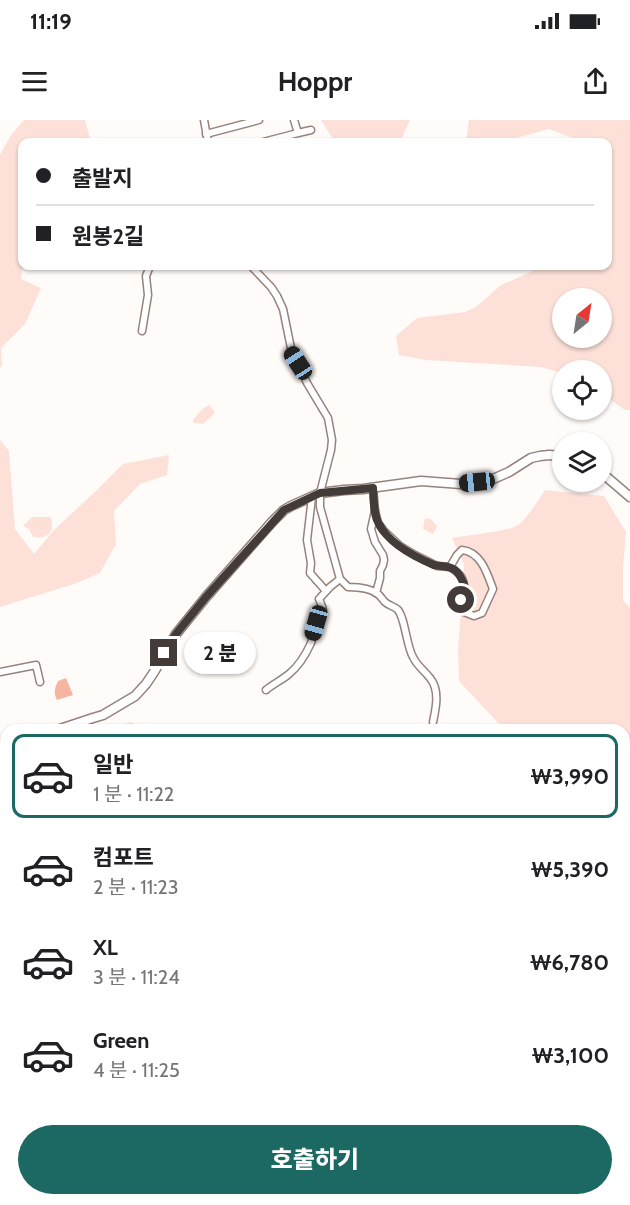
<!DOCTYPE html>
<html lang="ko">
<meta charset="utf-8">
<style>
:root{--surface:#fff;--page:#f2f2f2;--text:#202124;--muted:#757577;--line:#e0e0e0;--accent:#1c6862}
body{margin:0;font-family:Cabin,"Noto Sans KR",sans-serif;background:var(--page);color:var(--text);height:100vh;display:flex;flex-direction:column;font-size:22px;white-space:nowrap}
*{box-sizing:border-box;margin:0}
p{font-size:20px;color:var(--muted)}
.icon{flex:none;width:33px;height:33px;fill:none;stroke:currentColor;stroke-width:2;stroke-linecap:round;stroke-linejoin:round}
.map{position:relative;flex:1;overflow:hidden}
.sheet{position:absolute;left:0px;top:604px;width:630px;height:482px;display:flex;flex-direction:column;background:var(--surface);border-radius:18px 18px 0 0;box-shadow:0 2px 4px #0004}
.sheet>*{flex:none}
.banner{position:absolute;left:18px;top:18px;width:594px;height:132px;border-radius:12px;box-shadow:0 2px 4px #0004;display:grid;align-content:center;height:132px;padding:0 18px;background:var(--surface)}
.needle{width:39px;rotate:30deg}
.fabs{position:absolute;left:552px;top:168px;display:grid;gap:12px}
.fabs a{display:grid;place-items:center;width:60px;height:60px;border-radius:50%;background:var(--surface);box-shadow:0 2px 4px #0004;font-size:30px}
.end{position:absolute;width:27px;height:27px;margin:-14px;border:8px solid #433b38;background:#fff;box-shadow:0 0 0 3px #fff}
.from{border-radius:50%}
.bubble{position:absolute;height:42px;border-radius:21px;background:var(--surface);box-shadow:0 2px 4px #0004;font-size:20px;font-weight:800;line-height:42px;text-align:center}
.car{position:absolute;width:18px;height:36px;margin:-18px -9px;border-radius:8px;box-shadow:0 0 4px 2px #0007;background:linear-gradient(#222 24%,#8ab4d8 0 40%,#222 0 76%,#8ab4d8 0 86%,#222 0)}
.banner b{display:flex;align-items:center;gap:21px;height:57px;font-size:22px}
.banner b+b{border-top:2px solid var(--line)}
.banner i{width:15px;height:15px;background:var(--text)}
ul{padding:10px 0 0;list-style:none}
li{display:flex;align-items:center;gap:18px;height:84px;margin:0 12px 9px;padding:0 6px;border:3px solid transparent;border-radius:12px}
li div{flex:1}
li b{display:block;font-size:22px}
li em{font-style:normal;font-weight:800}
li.current{border-color:var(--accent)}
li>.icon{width:54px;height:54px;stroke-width:1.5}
.primary-button{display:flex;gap:12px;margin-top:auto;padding:12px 18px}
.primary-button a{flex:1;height:69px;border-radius:36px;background:var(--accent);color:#fff;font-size:24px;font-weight:800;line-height:69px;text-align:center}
.status{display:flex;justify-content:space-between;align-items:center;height:42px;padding:0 30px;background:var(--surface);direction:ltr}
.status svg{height:16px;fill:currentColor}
header{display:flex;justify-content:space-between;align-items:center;height:78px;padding:0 18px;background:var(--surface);font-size:27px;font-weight:800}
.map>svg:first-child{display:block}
.green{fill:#fde1d8;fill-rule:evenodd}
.water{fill:#f5b5a1}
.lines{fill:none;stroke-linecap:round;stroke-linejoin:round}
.minor-casing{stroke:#96837d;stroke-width:9}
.secondary-casing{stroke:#96837d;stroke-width:11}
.minor{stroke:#fff;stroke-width:6}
.secondary{stroke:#fff;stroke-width:8}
.route{stroke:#433b38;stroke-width:8}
</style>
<div class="status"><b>11:19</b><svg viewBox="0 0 49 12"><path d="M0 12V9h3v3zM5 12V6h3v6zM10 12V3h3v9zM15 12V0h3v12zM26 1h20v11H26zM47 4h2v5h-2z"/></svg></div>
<header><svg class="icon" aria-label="menu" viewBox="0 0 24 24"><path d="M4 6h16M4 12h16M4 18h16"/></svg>Hoppr<svg class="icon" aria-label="share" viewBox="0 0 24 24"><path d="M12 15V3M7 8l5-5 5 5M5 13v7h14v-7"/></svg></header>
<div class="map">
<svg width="630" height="1085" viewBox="0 0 630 1085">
<rect width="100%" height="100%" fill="#fffbf9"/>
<!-- green -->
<g class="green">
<polygon points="24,0 85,0 91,22 22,22 23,146 21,159 41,168 25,204 1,228 2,245 0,248 0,35 11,15"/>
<polygon points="321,0 410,0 400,22 335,22"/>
<path d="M 469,0 L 630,0 L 630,290 L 625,290 L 602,274 L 602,250 L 562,250 L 562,253 L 541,247 L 426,240 L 399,235 L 396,216 L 417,198 L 465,192 L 476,187 L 501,165 L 544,146 L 608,146 L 608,22 L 583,22 L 549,9 L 516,18 L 466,22 ZM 602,178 L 602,218 L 562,218 L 562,178 Z"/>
<path d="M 210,285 L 215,293 L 203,304 L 194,303 L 193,300 C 198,294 202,287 210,285 Z"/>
<polygon points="0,320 9,331 15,409 34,434 54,410 96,371 123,344 169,335 167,355 140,364 114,391 116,424 100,453 74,464 0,487"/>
<path d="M 545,370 L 604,376 L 626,412 L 623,449 L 623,480 L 630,488 L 630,619 L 624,623 L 624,610 L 511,610 L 504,609 L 459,561 L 458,528 L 463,470 L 464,444 L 452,418 C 464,416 511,411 518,405 C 529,396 537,382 545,370 Z"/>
<path d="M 32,397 L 51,397 C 55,411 49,420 33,417 L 29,409 L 23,406 Z"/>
<polygon points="425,398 431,399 437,406 433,414 423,409"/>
<polygon points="131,602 145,610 107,610"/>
<polygon points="6,717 6,910 3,931 6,940 6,1080 624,1080 624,911 630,904 630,1085 0,1085 0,718"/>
</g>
<!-- water -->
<path class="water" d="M 66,558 L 73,575 L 57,580 C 53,572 55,568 58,561 Z"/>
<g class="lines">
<defs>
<g id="minor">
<polyline points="204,0 208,22"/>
<polyline points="298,13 311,10"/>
<polyline points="206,14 259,0"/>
<polyline points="263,22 298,13 294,0"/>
<path d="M 251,146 L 271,167 L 277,176 L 283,189 L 292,233 L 298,243 L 307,263 L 328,298 L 332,320 L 331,330 L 320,373 L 320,387 L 340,459 L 330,467 L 319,479 C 326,495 323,491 316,504 C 314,510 313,517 311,523 C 306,534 299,546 289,554 C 282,560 273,564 266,570"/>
<polyline points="142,211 148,175 146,156 150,146"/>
<polyline points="373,368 375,391 371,409 375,422 383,435 384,440 383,445 380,451 380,458 376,473"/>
<polyline points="312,377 307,420 311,443 310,453 326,471"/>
<path d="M 375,391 L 378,403 L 384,411 L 400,426 L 415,435 L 437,446 L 450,447 L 457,435 L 462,430 C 481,432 487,453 493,469 L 482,493 L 474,496 L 459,490 C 462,471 472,460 450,447"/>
<path d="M 340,459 L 348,467 C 358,467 371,468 379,475 C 381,477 383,480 385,482 C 388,485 393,486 397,489 C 405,496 406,525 413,537 C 417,546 424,550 430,558 C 440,570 436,588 433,602"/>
<polyline points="0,552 36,545 40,562"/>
</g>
<g id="secondary">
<polyline points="602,353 630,377"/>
<polyline points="57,610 93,598 103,595 135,576 146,564 154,552 176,514 206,477 272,402 284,390 291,386 320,373 344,370 363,369 421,361 461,364 477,362 493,359 509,352 531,338 540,336 549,335 562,336"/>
<polyline points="0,626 6,624"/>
</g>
</defs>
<!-- minor casing -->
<use href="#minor" class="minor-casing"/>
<!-- secondary casing -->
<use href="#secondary" class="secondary-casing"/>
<!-- minor -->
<use href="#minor" class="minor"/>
<!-- secondary -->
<use href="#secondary" class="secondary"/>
</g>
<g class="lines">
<!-- route -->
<path class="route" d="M 164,533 L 176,514 L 206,477 L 284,390 L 320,373 L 373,368 C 374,379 373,394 379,404 C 389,424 415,437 434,445 C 439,446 443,446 448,447 C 458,449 462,459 465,467 L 461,480"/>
</g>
</svg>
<div class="fabs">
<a><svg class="needle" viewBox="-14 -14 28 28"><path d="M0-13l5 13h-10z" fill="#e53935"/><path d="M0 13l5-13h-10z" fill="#757577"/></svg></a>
<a><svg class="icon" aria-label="locate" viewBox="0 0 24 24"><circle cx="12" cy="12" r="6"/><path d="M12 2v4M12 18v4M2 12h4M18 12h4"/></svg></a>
<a><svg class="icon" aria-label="layers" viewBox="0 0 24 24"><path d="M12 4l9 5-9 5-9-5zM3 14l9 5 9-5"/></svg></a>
</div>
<i class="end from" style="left:461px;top:480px"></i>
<i class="end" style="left:164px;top:533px"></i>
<div class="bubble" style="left:184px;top:512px;width:72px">2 분</div>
<i class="car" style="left:298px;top:243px;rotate:327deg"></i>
<i class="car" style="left:477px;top:362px;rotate:264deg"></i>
<i class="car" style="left:316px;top:503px;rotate:196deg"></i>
<div class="banner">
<b><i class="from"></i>출발지</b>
<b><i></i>원봉2길</b>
</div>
<section class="sheet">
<ul>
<li class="current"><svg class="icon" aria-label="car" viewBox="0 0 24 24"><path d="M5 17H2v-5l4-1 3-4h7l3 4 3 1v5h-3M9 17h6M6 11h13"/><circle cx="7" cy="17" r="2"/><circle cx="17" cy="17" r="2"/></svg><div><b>일반</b><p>1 분 · 11:22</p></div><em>₩3,990</em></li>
<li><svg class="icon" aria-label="car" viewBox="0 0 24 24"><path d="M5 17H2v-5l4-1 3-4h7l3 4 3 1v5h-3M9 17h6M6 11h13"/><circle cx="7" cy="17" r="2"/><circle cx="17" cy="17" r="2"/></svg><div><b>컴포트</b><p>2 분 · 11:23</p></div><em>₩5,390</em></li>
<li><svg class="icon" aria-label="car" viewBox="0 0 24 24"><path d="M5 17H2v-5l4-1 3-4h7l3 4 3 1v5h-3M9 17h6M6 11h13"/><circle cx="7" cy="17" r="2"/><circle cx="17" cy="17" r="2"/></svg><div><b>XL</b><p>3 분 · 11:24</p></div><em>₩6,780</em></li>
<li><svg class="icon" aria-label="car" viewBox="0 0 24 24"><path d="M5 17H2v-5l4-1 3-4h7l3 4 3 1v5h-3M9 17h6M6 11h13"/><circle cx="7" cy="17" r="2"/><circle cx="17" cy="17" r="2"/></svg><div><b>Green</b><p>4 분 · 11:25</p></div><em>₩3,100</em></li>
</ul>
<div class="primary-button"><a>호출하기</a></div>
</section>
</div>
